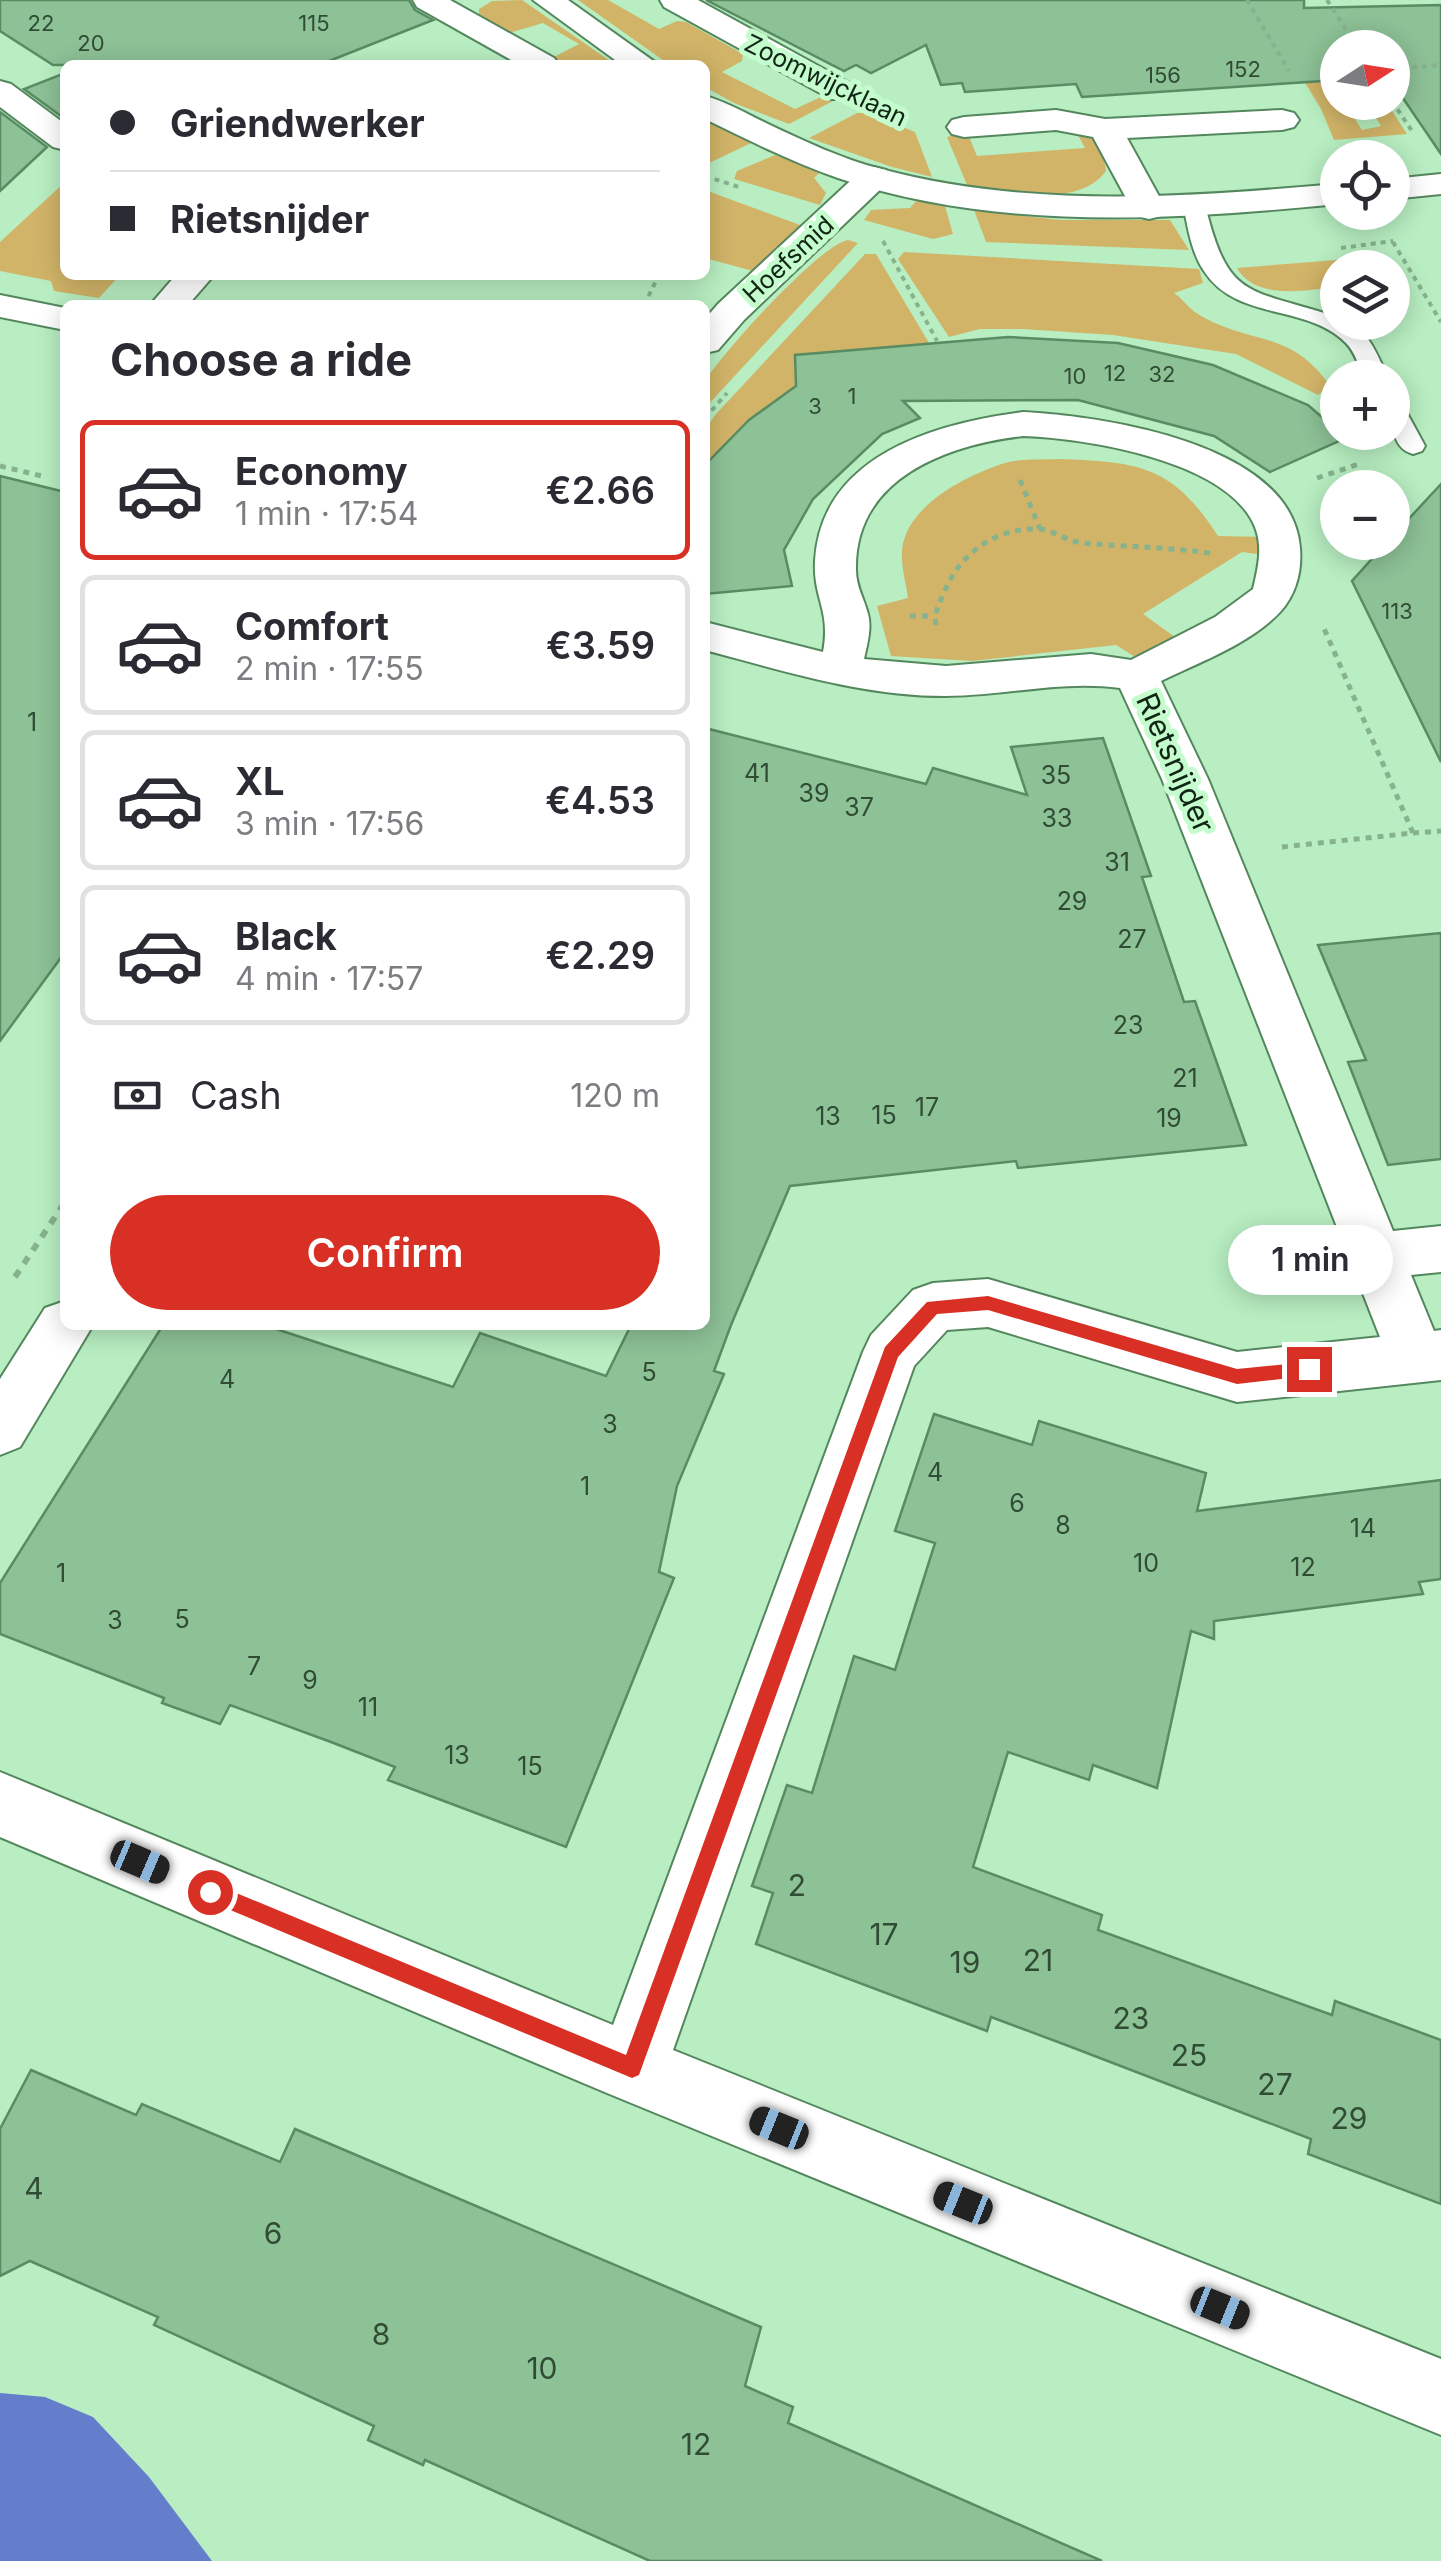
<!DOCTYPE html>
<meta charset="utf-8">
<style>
:root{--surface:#fff;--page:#f7f7f7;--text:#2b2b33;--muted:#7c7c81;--line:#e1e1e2;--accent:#d93025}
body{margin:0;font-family:Inter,sans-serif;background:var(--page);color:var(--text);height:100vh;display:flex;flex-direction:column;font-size:38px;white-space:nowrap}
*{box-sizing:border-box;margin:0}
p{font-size:32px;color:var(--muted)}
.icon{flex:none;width:55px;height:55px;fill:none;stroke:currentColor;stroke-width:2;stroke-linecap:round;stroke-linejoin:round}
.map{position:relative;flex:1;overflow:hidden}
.details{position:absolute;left:60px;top:300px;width:650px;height:1030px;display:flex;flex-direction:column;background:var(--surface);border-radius:15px;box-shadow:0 5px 25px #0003}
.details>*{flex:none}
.top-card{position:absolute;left:60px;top:60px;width:650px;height:220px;border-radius:15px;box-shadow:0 5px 25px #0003;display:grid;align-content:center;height:220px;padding:0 50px;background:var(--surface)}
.needle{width:65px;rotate:78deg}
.controls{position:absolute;left:1320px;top:30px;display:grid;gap:20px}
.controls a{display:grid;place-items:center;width:90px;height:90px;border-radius:50%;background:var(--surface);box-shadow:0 5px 25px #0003;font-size:50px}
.end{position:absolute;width:45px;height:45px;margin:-22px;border:12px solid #d93025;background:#fff;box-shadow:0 0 0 5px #fff}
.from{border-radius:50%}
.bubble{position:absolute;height:70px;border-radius:35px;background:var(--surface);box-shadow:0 5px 25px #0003;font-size:32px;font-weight:600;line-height:70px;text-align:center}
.car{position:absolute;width:30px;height:60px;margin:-30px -15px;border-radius:12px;box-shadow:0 0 8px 2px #0007;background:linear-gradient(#222 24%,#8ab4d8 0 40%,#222 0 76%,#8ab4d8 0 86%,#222 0)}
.top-card b{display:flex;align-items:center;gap:35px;height:95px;font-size:38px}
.top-card b+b{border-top:2px solid var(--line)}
.top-card i{width:25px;height:25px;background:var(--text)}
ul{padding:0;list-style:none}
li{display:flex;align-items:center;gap:30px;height:140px;margin:0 20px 15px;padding:0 30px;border:5px solid var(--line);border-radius:15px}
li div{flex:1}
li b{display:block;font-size:38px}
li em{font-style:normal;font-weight:600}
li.selected{border-color:var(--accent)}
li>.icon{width:90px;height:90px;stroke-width:1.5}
h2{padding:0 50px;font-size:45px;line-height:120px}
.pay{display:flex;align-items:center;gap:25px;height:110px;padding:0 50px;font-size:38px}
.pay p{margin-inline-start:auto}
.cta{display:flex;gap:20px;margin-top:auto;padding:20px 50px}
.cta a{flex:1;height:115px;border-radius:60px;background:var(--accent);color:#fff;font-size:40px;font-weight:600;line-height:115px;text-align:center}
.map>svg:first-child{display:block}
.green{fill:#d1b468}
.water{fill:#647ecb}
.building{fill:#8dc196;stroke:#598c62;stroke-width:2.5}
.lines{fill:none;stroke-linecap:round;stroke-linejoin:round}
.service-casing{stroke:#54875d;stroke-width:4}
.minor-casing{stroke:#54875d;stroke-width:4}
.tertiary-casing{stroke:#54875d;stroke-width:4}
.path-far2{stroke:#86b28d;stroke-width:4;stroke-dasharray:5 5;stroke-linecap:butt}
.path-far1{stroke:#86b28d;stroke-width:5;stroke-dasharray:6 6;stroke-linecap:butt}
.path{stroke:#86b28d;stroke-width:6;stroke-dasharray:8 8;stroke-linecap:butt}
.service{fill:#fff;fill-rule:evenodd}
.minor{fill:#fff;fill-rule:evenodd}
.tertiary{fill:#fff;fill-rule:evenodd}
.route{fill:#d93025}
.labels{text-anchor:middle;stroke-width:10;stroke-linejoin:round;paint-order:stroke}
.far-number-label{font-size:22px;fill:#304c35}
.far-street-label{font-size:25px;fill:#112515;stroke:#c5fcce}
.number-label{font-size:25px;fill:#304c35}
.street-label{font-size:30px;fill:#112515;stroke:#c5fcce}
.near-number-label{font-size:30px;fill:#304c35}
</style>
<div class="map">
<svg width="1441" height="2561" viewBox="0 0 1441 2561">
<rect width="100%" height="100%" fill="#b8eec1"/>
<!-- green -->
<g class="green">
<polygon points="522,0 616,65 560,65 552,58 579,44 543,23 509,33 479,14 479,9 492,1"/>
<polygon points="578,0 608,0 659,29 677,21 686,22 743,54 742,61 722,72 795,109 823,96 835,100 789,124 734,103 705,87 705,65 670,65"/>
<polygon points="1255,0 1282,0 1337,90 1338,102 1345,103 1362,130 1381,126 1367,103 1387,103 1407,134 1334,140 1321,109"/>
<polygon points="857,113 868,113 915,132 932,177 892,167 809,138"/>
<polygon points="705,120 751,143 705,165"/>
<path d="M 967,132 L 977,156 L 1085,148 L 1078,135 L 1081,132 C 1096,137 1105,155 1106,171 C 1077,210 1009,190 967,185 L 947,137 Z"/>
<polygon points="775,155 820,172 814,178 826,193 820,205 734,179 737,171"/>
<polygon points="65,182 65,275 120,275 99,298 54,291 51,281 0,271 0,242"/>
<polygon points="705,190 800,225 753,271 705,258"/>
<polygon points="917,200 945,206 953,234 933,239 864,220 871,210 910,208"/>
<polygon points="974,210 1060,220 1170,220 1189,250 986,242"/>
<path d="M 848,240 L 858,243 L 705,408 C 705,398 703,386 708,377 C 726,349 820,245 848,240 Z"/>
<path d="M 904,252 L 1199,269 L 1203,283 L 1174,293 C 1183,299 1189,309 1198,314 C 1248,345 1291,329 1330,386 L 1318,395 L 1236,354 L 1113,335 L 1023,329 L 980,329 L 949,337 L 898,259 Z"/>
<polygon points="865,254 876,254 929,343 749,420 705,465 705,430 715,415"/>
<path d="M 1349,259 L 1375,267 L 1338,268 L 1337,287 C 1306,290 1256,301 1237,268 Z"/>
<path d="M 1060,459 C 1140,462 1173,466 1218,536 L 1266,537 L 1264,555 L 1242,552 L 1143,614 L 1179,640 L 1140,660 L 1116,645 L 972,661 L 891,656 L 877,606 L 908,598 C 906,584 901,566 902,551 C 905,506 967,475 1005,463 C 1021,458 1043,460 1060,459 Z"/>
</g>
<!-- water -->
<polygon class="water" points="0,2393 45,2397 93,2417 149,2477 212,2561 0,2561"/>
<!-- building -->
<g class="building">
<polygon points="0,0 409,0 415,10 433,20 319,65 53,65 0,31"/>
<polygon points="706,0 1304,0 1304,8 1441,5 1441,154 1392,82 1392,48 1338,48 1338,80 1082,97 1076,84 965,92 962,83 941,85 926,45 871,73 856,65 844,71"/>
<polygon points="65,73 65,119 24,89"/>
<polygon points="0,112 47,147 0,191"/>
<polygon points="1008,337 1118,343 1213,365 1308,405 1346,438 1270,472 1214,436 1078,400 903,401 920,418 882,434 813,499 784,550 792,586 705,594 705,465 749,420 796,386 795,355"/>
<polygon points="0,476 65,492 65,952 0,1041"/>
<polygon points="1441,484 1441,762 1352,581 1387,542 1392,542 1392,537"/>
<polygon points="705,728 926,784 933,768 1027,795 1011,747 1103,738 1151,876 1142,877 1184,1002 1195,1001 1246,1145 1018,1168 1016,1161 790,1186 731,1325 714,1371 724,1374 677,1486 659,1572 674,1578 566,1847 388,1780 395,1767 331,1742 230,1705 220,1724 162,1703 164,1698 0,1634 0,1583 163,1325 264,1325 453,1387 480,1333 606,1376 631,1325 705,1325"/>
<polygon points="1441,933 1441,1159 1388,1165 1348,1062 1366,1060 1318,945"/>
<polygon points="934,1414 1032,1445 1039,1421 1206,1473 1197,1511 1441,1480 1441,1579 1419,1582 1423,1594 1214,1621 1214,1639 1191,1631 1157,1788 1093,1765 1089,1780 1008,1752 973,1867 1102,1915 1098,1930 1332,2015 1335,2001 1441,2040 1441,2204 1308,2154 1311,2139 1066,2045 991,2017 987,2031 756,1944 773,1893 752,1886 787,1785 812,1793 854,1656 895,1670 935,1543 895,1531"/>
<polygon points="31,2070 136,2115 142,2104 280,2162 295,2129 761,2327 745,2386 793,2407 788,2423 1102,2561 650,2561 425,2460 423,2465 368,2440 374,2426 154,2325 158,2317 30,2261 0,2276 0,2129"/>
</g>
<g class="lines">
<defs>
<g id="service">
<path d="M 1194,198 L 1205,205 C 1228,299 1246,288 1331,315 L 1338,317 L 1338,322 C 1367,322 1377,355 1388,378 L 1364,378 C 1359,366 1355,352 1346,343 C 1307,303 1237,322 1204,271 C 1191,252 1188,227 1183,205 Z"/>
<path d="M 1392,400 L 1401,402 L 1425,446 L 1422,451 L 1413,454 C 1390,448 1392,419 1392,400 Z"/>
</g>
<g id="minor">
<polygon points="413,0 450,0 554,58 559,65 520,65 417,7"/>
<polygon points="660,0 698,0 853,85 858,92 853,99 831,99 664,7"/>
<polygon points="0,81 11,84 65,124 65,150 53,147 0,107"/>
<polygon points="1056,110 1105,119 1282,110 1294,113 1299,120 1294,127 1282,130 1127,138 1166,209 1161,216 1149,219 1137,216 1132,209 1093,137 1056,130 964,137 952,134 947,127 952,120 964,117"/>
<polygon points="874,167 886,170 891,177 886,184 744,320 718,350 705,353 705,319 718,304 862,170"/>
<polygon points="176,275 214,275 188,305 150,305"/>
<polygon points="0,295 65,308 65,330 0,317"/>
<path d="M 1023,412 C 1102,416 1292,443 1300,548 C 1302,571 1296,595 1280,612 C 1250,644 1200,662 1161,681 L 1208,779 L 1393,1231 L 1441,1226 L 1441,1272 L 1411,1275 L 1434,1331 L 1441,1330 L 1441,1380 L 1237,1402 L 988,1327 L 947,1330 L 914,1366 L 673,2050 L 1441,2359 L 1441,2435 L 607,2093 L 0,1837 L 0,1772 L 613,2025 L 863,1352 L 871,1335 L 913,1290 L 933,1283 L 988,1279 L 1237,1352 L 1380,1337 L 1162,779 L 1120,688 C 1061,680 1004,696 945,696 C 862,696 784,671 705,650 L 705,622 L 823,652 C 831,610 813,599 815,561 C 821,455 936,423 1023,412 ZM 1023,436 C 1084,438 1228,460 1255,527 C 1263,547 1258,568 1253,589 L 1215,617 L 1131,660 L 1091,654 L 946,666 L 864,659 C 867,645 872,628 868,614 C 864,598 856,587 856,570 C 854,478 947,445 1023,436 Z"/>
<polygon points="65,1301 65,1325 93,1325 20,1447 0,1455 0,1379 45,1308"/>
</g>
<g id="tertiary">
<polygon points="533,0 568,0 659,65 622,65"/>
<path d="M 705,96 C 727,102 747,114 768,124 C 804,141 842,159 881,169 C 1030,209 1186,197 1338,184 L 1338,204 C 1172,220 998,232 838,178 C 792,162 748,140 705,119 Z"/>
<polygon points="1441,174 1441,194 1392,199 1392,179"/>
</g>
</defs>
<!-- service casing -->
<use href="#service" class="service-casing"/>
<!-- minor casing -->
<use href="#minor" class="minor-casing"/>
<!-- tertiary casing -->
<use href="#tertiary" class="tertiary-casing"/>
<!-- path-far2 -->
<g class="path-far2">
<polyline points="1247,0 1289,71"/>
<polyline points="1327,0 1358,48"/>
<polyline points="1392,69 1441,65"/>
<polyline points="1392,101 1414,134"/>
<polyline points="705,176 742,188"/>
<polyline points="883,241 937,341"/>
<polyline points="1393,242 1441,322"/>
<polyline points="1341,248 1393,241"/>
<polyline points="644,305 659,275"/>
<polyline points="705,418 727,393"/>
</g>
<!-- path-far1 -->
<g class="path-far1">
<polyline points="0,466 42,476"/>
<polyline points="1317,478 1362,463"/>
<polyline points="1020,480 1040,529"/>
<polyline points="910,616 934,616"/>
<path d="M 936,625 C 933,612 941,601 946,588 C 962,552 998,527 1039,529 C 1054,530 1068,542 1083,543 C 1128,547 1171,547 1216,554"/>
<polyline points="1413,833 1441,831"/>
<polyline points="1282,847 1413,833 1323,626"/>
</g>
<!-- path -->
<polyline class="path" points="15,1277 65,1202"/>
<!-- service -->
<use href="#service" class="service"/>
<!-- minor -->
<use href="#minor" class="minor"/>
<!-- tertiary -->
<use href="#tertiary" class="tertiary"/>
</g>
<!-- route -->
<polygon class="route" points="988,1296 1237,1369 1309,1362 1317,1369 1309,1376 1237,1384 988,1310 937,1314 898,1357 639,2075 632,2078 204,1899 204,1885 210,1882 626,2055 885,1347 927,1302"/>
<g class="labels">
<!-- far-number labels -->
<g class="far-number-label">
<text x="41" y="31">22</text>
<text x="314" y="31">115</text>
<text x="91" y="51">20</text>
<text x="1243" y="77">152</text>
<text x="1163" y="83">156</text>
<text x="1115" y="381">12</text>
<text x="1162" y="382">32</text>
<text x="1075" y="384">10</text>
<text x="852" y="404">1</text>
<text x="815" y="414">3</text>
<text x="1397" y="619">113</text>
</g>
<!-- far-street labels -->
<g class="far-street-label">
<text transform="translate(826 80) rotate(26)" y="9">Zoomwijcklaan</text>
<text transform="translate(788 259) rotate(-43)" y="9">Hoefsmid</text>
</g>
<!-- number labels -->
<g class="number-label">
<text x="32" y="731">1</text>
<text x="757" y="782">41</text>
<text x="1056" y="784">35</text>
<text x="814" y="802">39</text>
<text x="859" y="816">37</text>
<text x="1057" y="827">33</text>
<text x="1117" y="871">31</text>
<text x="1072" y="910">29</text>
<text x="1132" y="948">27</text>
<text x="1128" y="1034">23</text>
<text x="1185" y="1087">21</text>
<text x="927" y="1116">17</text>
<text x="884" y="1124">15</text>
<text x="828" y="1125">13</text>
<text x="1169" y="1127">19</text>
<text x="649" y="1381">5</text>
<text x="227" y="1388">4</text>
<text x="610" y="1433">3</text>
<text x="935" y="1481">4</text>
<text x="585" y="1495">1</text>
<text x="1017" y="1512">6</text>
<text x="1063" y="1534">8</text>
<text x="1363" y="1537">14</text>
<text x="1146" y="1572">10</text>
<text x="1303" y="1576">12</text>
<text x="61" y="1582">1</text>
<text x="182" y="1628">5</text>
<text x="115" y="1629">3</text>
<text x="254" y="1675">7</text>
<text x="310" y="1689">9</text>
<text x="368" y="1716">11</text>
<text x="457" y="1764">13</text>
<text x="530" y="1775">15</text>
</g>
<!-- street labels -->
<g class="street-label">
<text transform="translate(1175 763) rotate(66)" y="10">Rietsnijder</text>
</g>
<!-- near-number labels -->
<g class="near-number-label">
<text x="797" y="1896">2</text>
<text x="884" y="1945">17</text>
<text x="1038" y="1971">21</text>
<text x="965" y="1973">19</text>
<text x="1131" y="2029">23</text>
<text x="1189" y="2066">25</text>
<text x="1275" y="2095">27</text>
<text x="1349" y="2129">29</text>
<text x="34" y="2199">4</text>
<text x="273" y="2244">6</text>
<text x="381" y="2345">8</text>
<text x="542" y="2379">10</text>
<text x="696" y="2455">12</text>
</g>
</g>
</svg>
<div class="controls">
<a><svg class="needle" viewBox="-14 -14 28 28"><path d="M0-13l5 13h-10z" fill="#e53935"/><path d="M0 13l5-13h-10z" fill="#7c7c81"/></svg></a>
<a><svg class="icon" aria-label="locate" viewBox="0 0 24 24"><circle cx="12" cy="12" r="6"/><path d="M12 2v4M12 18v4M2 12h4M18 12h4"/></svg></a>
<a><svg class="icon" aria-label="layers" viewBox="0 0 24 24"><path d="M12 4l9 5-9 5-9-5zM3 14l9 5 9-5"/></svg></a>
<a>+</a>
<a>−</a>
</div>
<i class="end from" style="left:210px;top:1892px"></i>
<i class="end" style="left:1309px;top:1369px"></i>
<div class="bubble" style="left:1228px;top:1225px;width:165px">1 min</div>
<i class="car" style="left:140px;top:1862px;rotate:113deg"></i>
<i class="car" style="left:779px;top:2128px;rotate:292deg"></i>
<i class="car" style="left:963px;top:2203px;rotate:292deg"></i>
<i class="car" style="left:1220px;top:2308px;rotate:112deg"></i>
<div class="top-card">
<b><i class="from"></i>Griendwerker</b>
<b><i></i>Rietsnijder</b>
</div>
<section class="details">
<h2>Choose a ride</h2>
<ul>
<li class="selected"><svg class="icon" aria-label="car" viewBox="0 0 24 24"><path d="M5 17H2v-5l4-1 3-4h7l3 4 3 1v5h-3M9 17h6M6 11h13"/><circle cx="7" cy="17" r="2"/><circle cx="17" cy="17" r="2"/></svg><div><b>Economy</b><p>1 min · 17:54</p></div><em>€2.66</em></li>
<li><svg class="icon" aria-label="car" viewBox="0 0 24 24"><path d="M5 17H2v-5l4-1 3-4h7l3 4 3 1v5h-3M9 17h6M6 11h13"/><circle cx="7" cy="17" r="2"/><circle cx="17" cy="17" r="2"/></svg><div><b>Comfort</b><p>2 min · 17:55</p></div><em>€3.59</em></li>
<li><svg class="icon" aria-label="car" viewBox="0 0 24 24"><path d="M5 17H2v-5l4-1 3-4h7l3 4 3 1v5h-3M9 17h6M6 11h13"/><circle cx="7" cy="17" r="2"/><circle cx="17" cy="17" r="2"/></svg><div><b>XL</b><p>3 min · 17:56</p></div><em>€4.53</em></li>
<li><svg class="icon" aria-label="car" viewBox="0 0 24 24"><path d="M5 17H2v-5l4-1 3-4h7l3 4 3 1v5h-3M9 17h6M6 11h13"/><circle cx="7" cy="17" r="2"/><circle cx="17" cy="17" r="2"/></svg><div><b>Black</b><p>4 min · 17:57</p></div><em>€2.29</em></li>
</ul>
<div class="pay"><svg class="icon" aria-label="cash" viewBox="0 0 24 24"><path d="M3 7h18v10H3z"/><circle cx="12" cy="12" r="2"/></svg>Cash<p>120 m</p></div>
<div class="cta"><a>Confirm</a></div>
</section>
</div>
